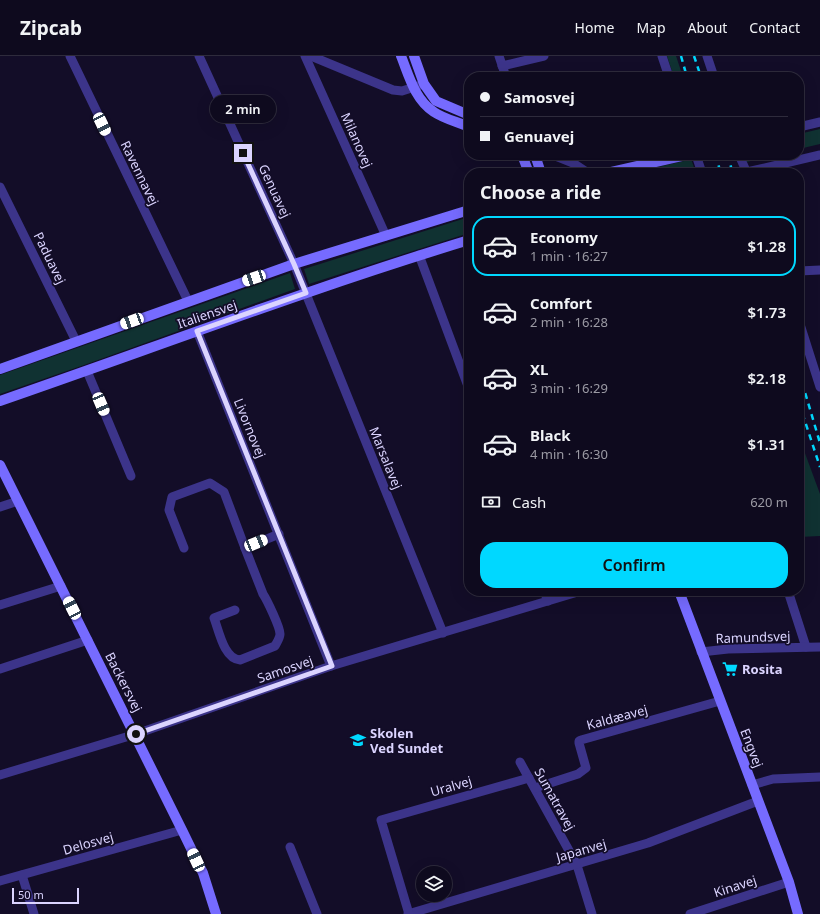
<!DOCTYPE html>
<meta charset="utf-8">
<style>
:root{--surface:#0e0a1e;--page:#1c182b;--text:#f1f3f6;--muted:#9b9aa4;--line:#2e2b3c;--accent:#00d8ff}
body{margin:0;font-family:"Noto Sans",sans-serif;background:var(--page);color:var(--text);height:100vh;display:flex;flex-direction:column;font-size:15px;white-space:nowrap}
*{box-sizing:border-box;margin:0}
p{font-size:13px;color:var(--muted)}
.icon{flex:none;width:22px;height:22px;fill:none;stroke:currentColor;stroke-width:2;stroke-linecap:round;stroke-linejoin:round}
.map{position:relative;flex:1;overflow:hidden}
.details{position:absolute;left:464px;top:112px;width:340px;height:428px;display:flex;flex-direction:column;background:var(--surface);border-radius:16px;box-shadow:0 4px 16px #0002,0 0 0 1px var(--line)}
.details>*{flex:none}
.guide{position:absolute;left:464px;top:16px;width:340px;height:88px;border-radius:16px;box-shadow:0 4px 16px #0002,0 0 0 1px var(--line);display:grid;align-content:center;height:88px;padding:0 16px;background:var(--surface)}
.buttons{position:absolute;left:416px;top:810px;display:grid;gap:8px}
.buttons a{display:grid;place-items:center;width:36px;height:36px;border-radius:50%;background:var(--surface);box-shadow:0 4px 16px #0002,0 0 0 1px var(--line);font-size:20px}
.scale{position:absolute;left:12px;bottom:10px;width:67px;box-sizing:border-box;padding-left:4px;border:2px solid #dbd4ff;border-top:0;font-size:11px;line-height:14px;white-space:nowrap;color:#dbd4ff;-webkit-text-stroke:3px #130d28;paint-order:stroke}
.end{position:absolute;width:18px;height:18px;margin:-9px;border:5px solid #dbd4ff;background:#111;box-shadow:0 0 0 2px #111}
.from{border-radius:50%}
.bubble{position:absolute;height:28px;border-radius:14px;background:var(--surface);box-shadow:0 4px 16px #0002,0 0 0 1px var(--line);font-size:13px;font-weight:600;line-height:28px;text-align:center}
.car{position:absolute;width:12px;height:24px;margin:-12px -6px;border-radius:5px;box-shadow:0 0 3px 1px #0007;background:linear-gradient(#fff 24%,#345 0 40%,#fff 0 76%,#345 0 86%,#fff 0)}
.guide b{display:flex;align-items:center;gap:14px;height:38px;font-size:15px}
.guide b+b{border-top:1px solid var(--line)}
.guide i{width:10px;height:10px;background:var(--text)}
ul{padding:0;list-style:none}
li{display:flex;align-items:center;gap:12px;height:60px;margin:0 8px 6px;padding:0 8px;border:2px solid transparent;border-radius:16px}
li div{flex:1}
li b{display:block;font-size:15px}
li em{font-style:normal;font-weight:600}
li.active{border-color:var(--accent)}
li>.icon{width:36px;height:36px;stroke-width:1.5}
h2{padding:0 16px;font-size:18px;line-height:48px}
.pay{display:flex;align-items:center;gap:10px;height:44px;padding:0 16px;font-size:15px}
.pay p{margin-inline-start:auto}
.button{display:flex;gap:8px;margin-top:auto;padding:8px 16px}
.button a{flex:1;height:46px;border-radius:16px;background:var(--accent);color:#111;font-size:16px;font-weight:600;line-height:46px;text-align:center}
header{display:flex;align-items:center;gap:24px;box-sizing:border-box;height:56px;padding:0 20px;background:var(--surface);border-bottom:1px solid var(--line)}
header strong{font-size:19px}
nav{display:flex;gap:22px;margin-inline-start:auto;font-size:14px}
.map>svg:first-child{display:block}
.green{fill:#103232}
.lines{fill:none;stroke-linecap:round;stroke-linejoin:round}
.street{stroke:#3c348a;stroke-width:9}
.secondary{stroke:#766bff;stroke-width:10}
.rail{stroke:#00d8ff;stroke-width:2.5;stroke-dasharray:6 5;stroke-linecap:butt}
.route{stroke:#dbd4ff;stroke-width:5}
.labels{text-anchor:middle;stroke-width:3.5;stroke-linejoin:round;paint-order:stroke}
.street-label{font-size:13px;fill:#dbd4ff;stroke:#130d28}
.poi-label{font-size:13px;font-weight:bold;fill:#dbd4ff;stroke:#130d28;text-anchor:start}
</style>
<header>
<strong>Zipcab</strong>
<nav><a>Home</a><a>Map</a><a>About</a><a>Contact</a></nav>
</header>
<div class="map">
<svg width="820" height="858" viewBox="0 0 820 858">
<rect width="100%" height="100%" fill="#130d28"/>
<!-- green -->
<g class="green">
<polygon points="667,0 676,0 683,21 674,21"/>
<polygon points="820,73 820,88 799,93 799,78"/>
<polygon points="745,99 774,99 747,106"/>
<polygon points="691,103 696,117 633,117 688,104"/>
<polygon points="469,161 469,177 309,228 304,213"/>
<polygon points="290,217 295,233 84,309 0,338 0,319"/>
<polygon points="799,381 820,438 820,480 799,481"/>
</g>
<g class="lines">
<!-- street -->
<g class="street">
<polyline points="70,0 188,245"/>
<polyline points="199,0 294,208 443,577"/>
<polyline points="305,0 386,180"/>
<polyline points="311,0 393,34 402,35 424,28"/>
<polyline points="499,0 506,21"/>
<polyline points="662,0 669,21"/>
<polyline points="707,0 714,21"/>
<polyline points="502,10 544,0"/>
<polyline points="799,71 820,66"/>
<polyline points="553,99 573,107 588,117"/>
<polyline points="696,99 702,117"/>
<polyline points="739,99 747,117"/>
<polyline points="747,116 820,99"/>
<polyline points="0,131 76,285"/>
<polyline points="419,199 469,333"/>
<polyline points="799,215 820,214"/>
<polyline points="799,265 820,331"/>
<polyline points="197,275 331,610"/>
<polyline points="87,315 131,420"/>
<polyline points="0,451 18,445"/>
<polyline points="184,492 169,454 172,441 210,427 224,436 245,492"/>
<polyline points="544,535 548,545"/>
<polyline points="788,535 806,591"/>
<polyline points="0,549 61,530"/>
<path d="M 235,554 L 214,562 C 219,575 224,603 240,604 L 275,590 C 277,586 280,582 280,578 C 280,571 267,544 263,538 L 245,492 L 279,478"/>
<polyline points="701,596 728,593 820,591"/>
<polyline points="0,613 88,584"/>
<polyline points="520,706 577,809 592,858"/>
<polyline points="0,719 136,678 331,610 581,535"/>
<polyline points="752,729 773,723 820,721"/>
<polyline points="535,732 578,718 586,712 579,687 579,685 581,684 720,645"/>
<polyline points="290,791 317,858"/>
<polyline points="22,819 34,858"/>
<polyline points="0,825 182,774"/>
<polyline points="408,858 648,787 758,745"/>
<polyline points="409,858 381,764 529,722"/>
<polyline points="690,858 789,826"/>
</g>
<!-- secondary -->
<g class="secondary">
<path d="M 401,0 C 409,20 415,44 434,56 C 444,63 458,66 469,71"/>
<polyline points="414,0 424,28 436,45 469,59"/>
<polyline points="522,99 529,117"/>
<polyline points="535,99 541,117"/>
<polyline points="607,117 686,99"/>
<polyline points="0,313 294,208 469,154"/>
<path d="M 0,345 C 156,291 311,232 469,184"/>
<polyline points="0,409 182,774 203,817 216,858"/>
<polyline points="679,535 789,826 798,858"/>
</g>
<!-- rail -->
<g class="rail">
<polyline points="681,0 687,21"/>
<polyline points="694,0 701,21"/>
<polyline points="715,99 721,117"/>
<polyline points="727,99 733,117"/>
<polyline points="799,316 820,387"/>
<polyline points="799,347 820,411"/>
</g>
</g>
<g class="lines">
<!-- route -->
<polyline class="route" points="136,678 332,610 197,275 306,237 294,208 243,97"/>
</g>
<!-- icons -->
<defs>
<symbol id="supermarket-bare" viewBox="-9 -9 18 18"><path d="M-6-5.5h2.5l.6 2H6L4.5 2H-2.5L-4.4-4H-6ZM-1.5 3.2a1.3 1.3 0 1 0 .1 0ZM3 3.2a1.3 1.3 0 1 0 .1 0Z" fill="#00d8ff" stroke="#130d28" stroke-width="2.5" paint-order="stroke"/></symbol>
<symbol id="school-bare" viewBox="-9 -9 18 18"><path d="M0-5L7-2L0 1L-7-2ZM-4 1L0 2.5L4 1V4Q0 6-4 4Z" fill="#00d8ff" stroke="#130d28" stroke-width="2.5" paint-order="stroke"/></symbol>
</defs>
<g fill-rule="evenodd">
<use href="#supermarket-bare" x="719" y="602" width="22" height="22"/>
<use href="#school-bare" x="347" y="673" width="22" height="22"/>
</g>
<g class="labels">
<!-- street labels -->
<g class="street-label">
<text transform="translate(357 84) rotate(66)" y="5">Milanovej</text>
<text transform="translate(140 117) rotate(64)" y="5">Ravennavej</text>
<text transform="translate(275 135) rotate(65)" y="5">Genuavej</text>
<text transform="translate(50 202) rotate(64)" y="5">Paduavej</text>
<text transform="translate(207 258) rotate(-19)" y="5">Italiensvej</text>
<text transform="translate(250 372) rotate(68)" y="5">Livornovej</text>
<text transform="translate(386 402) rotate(68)" y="5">Marsalavej</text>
<text transform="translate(753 581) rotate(-2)" y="5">Ramundsvej</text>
<text transform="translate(285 613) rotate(-19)" y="5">Samosvej</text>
<text transform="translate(124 626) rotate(63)" y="5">Backersvej</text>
<text transform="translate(617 661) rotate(-15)" y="5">Kaldæavej</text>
<text transform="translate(752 692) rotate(69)" y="5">Engvej</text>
<text transform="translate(451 730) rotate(-16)" y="5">Uralvej</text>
<text transform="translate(555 743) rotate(61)" y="5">Sumatravej</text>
<text transform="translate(88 787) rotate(-16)" y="5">Delosvej</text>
<text transform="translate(581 794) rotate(-16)" y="5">Japanvej</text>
<text transform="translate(735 830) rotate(-18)" y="5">Kinavej</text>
</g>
<!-- poi labels -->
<g class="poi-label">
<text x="742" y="618">Rosita</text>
<text x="370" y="682">Skolen<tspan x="370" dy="15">Ved Sundet</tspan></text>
</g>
</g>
</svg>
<div class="buttons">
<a><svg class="icon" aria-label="layers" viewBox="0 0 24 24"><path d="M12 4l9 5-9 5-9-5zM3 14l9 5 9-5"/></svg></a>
</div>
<div class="scale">50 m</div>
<i class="end from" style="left:136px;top:678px"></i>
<i class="end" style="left:243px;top:97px"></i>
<div class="bubble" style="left:210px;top:39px;width:66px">2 min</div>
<i class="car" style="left:102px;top:68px;rotate:154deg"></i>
<i class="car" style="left:254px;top:222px;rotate:251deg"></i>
<i class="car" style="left:132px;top:265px;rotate:250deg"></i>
<i class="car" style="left:101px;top:348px;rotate:157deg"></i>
<i class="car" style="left:256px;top:487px;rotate:68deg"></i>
<i class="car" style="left:72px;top:552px;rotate:333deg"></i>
<i class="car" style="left:196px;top:804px;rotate:335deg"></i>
<div class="guide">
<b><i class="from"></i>Samosvej</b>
<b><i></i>Genuavej</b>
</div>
<section class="details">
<h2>Choose a ride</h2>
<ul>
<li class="active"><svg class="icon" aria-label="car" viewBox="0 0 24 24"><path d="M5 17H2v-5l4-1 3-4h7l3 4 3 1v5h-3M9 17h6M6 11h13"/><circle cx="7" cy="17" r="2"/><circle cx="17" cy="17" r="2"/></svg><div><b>Economy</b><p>1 min · 16:27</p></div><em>$1.28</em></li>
<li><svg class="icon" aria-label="car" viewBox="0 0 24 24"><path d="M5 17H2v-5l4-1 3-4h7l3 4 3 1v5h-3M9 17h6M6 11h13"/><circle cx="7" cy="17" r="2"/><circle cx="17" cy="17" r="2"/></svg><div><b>Comfort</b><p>2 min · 16:28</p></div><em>$1.73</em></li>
<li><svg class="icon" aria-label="car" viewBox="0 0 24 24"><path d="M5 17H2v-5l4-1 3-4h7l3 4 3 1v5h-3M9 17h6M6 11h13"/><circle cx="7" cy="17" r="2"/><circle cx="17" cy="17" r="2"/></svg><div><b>XL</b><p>3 min · 16:29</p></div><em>$2.18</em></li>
<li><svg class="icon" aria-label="car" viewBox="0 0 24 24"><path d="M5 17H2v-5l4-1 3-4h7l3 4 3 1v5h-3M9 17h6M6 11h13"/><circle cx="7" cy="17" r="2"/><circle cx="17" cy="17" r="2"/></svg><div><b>Black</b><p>4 min · 16:30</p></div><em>$1.31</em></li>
</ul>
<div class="pay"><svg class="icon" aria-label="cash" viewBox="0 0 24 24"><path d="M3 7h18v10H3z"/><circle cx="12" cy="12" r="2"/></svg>Cash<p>620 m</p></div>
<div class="button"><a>Confirm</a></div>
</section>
</div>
